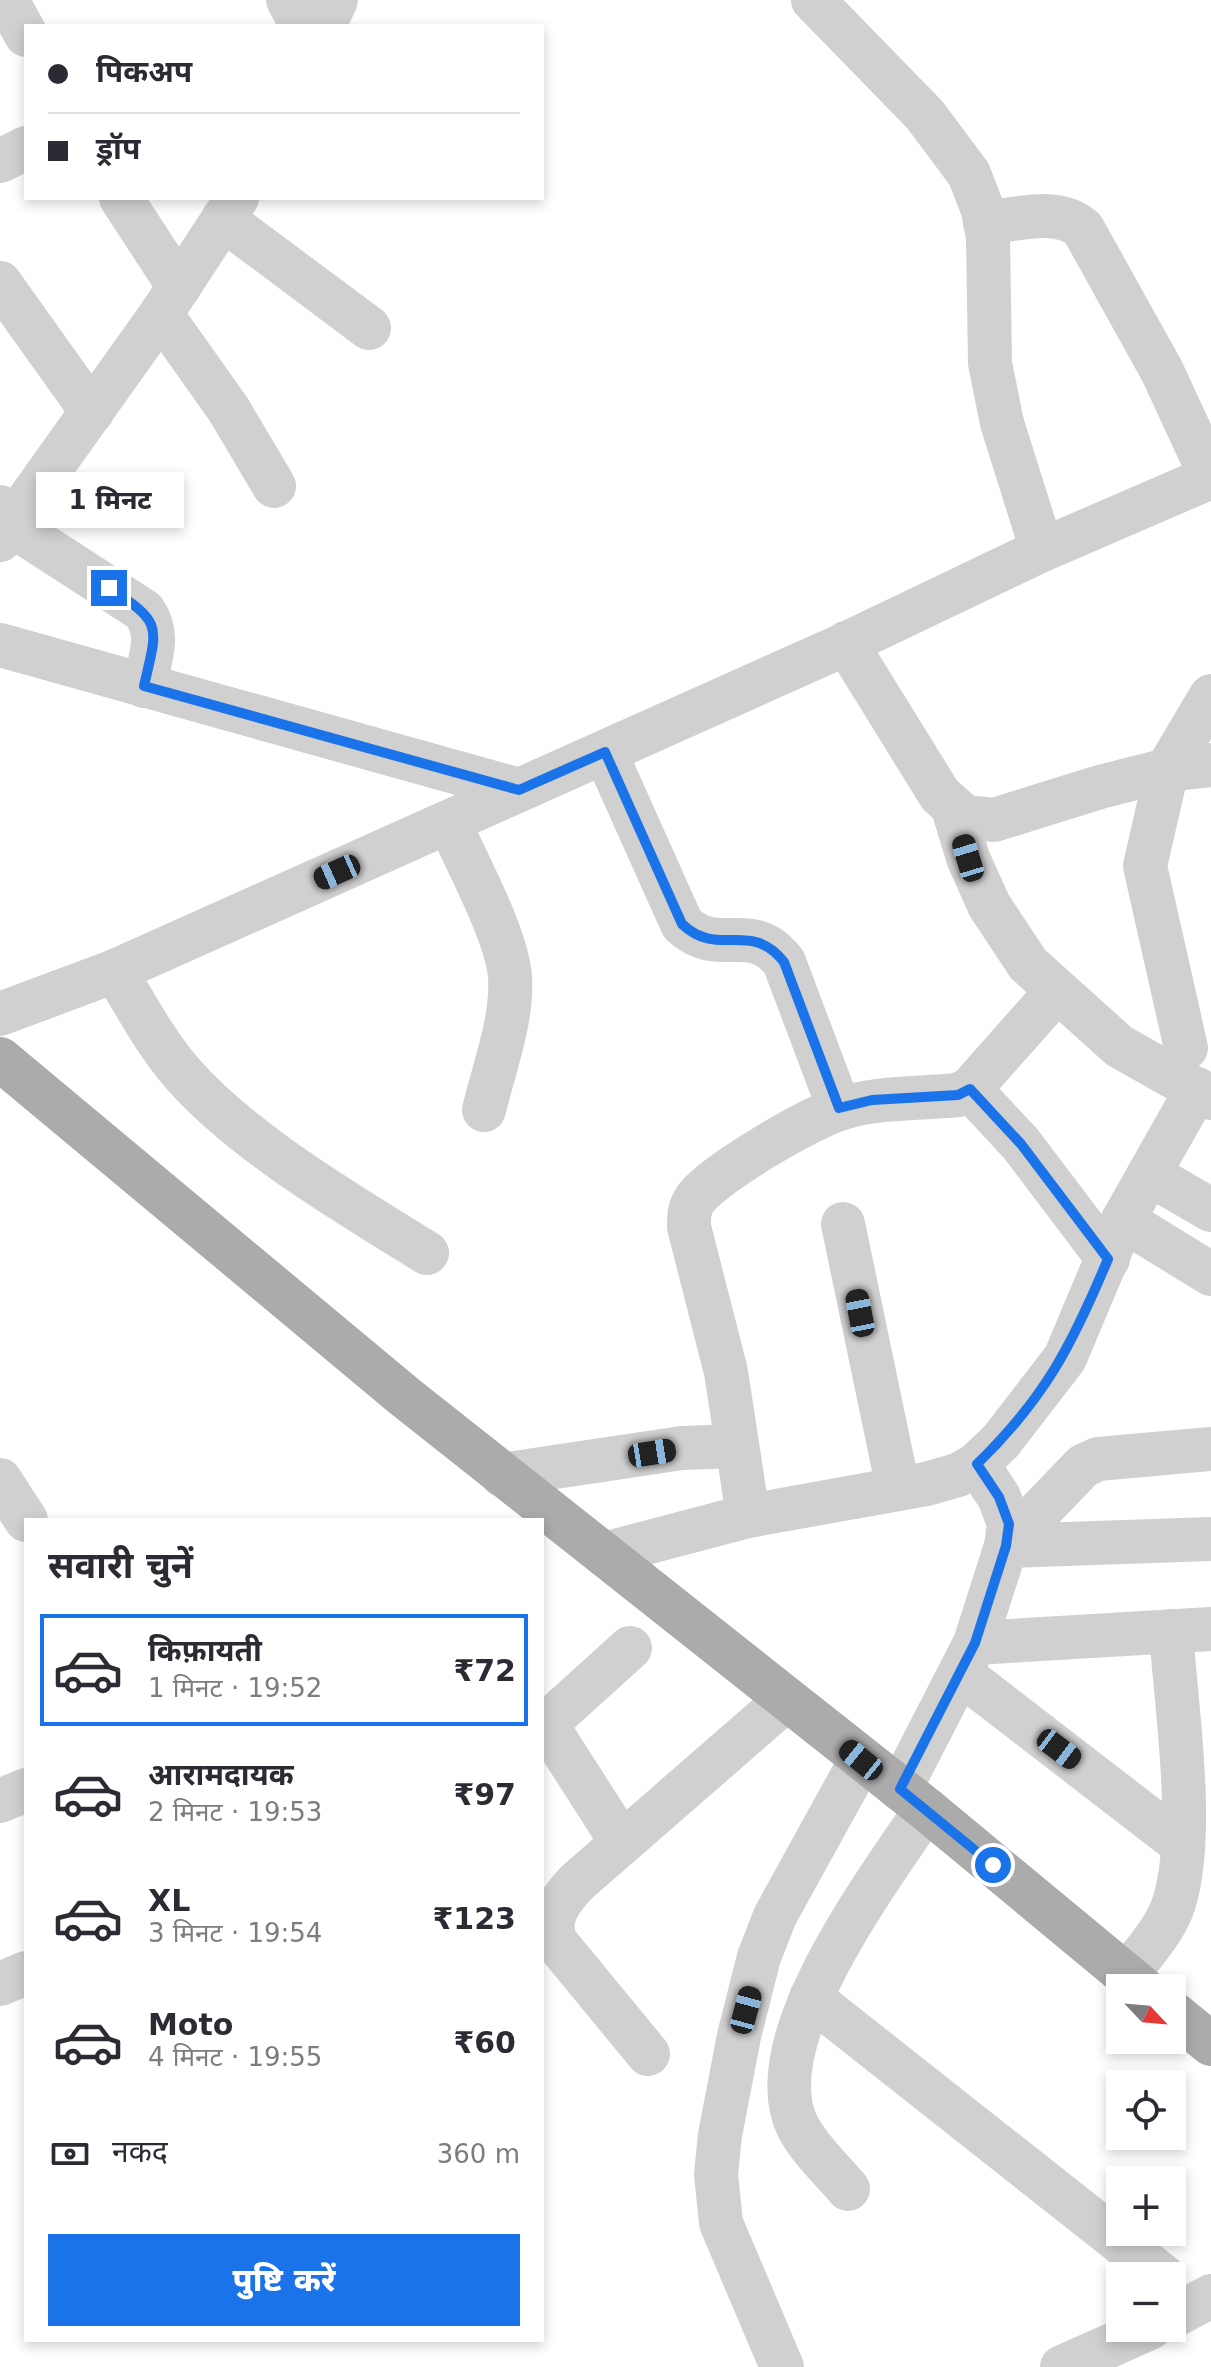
<!DOCTYPE html>
<html lang="hi">
<meta charset="utf-8">
<style>
:root{--surface:#fff;--page:#f7f7f7;--text:#2b2b33;--muted:#7c7c81;--line:#e1e1e2;--accent:#1a73e8}
body{margin:0;font-family:"DejaVu Sans","Noto Sans Devanagari",sans-serif;background:var(--page);color:var(--text);height:100vh;display:flex;flex-direction:column;font-size:30px;white-space:nowrap}
*{box-sizing:border-box;margin:0}
p{font-size:26px;color:var(--muted)}
.icon{flex:none;width:44px;height:44px;fill:none;stroke:currentColor;stroke-width:2;stroke-linecap:round;stroke-linejoin:round}
.map{position:relative;flex:1;overflow:hidden}
.panel{position:absolute;left:24px;top:1518px;width:520px;height:824px;display:flex;flex-direction:column;background:var(--surface);border-radius:0px;box-shadow:0 4px 12px #0003}
.panel>*{flex:none}
.hud{position:absolute;left:24px;top:24px;width:520px;height:176px;border-radius:0px;box-shadow:0 4px 12px #0003;display:grid;align-content:center;height:176px;padding:0 24px;background:var(--surface)}
.needle{width:52px;rotate:116deg}
.buttons{position:absolute;left:1106px;top:1974px;display:grid;gap:16px}
.buttons a{display:grid;place-items:center;width:80px;height:80px;border-radius:0px;background:var(--surface);box-shadow:0 4px 12px #0003;font-size:40px}
.end{position:absolute;width:36px;height:36px;margin:-18px;border:10px solid #1a73e8;background:#fff;box-shadow:0 0 0 4px #fff}
.from{border-radius:50%}
.bubble{position:absolute;height:56px;border-radius:0px;background:var(--surface);box-shadow:0 4px 12px #0003;font-size:26px;font-weight:800;line-height:56px;text-align:center}
.car{position:absolute;width:24px;height:48px;margin:-24px -12px;border-radius:10px;box-shadow:0 0 6px 2px #0007;background:linear-gradient(#222 24%,#8ab4d8 0 40%,#222 0 76%,#8ab4d8 0 86%,#222 0)}
.hud b{display:flex;align-items:center;gap:28px;height:76px;font-size:30px}
.hud b+b{border-top:2px solid var(--line)}
.hud i{width:20px;height:20px;background:var(--text)}
ul{padding:0;list-style:none}
li{display:flex;align-items:center;gap:24px;height:112px;margin:0 16px 12px;padding:0 8px;border:4px solid transparent;border-radius:0px}
li div{flex:1}
li b{display:block;font-size:30px}
li em{font-style:normal;font-weight:800}
li.selected{border-color:var(--accent)}
li>.icon{width:72px;height:72px;stroke-width:1.5}
h2{padding:0 24px;font-size:36px;line-height:96px}
.pay{display:flex;align-items:center;gap:20px;height:88px;padding:0 24px;font-size:30px}
.pay p{margin-inline-start:auto}
.cta{display:flex;gap:16px;margin-top:auto;padding:16px 24px}
.cta a{flex:1;height:92px;border-radius:0px;background:var(--accent);color:#fff;font-size:32px;font-weight:800;line-height:92px;text-align:center}
.map>svg:first-child{display:block}
.lines{fill:none;stroke-linecap:round;stroke-linejoin:round}
.minor{stroke:#d0d0d0;stroke-width:44}
.tertiary{stroke:#d0d0d0;stroke-width:44}
.primary{stroke:#ababab;stroke-width:44}
.route{stroke:#1a73e8;stroke-width:10}
</style>
<div class="map">
<svg width="1211" height="2367" viewBox="0 0 1211 2367">
<rect width="100%" height="100%" fill="#fff"/>
<g class="lines">
<!-- minor -->
<g class="minor">
<polyline points="7,0 26,35"/>
<polyline points="288,0 302,26"/>
<polyline points="813,0 925,115 969,174 983,210 988,237 990,363 1002,423 1042,550"/>
<polyline points="324,26 336,0"/>
<polyline points="0,161 26,148"/>
<polyline points="121,198 179,287"/>
<polyline points="223,219 369,328"/>
<path d="M 985,223 C 1016,220 1058,206 1083,229 L 1162,371 L 1211,477"/>
<polyline points="0,283 92,412"/>
<polyline points="161,314 229,410 274,486"/>
<path d="M 0,507 L 11,525 L 144,611 C 161,635 150,659 144,686"/>
<polyline points="0,540 161,314 237,198"/>
<polyline points="846,643 940,795 965,817 994,820 1100,787 1167,770 1211,765"/>
<polyline points="0,645 519,790"/>
<path d="M 605,752 L 682,924 C 719,959 751,919 784,962 L 839,1108"/>
<polyline points="953,808 968,858 989,905 1028,964 1119,1046 1211,1098"/>
<path d="M 449,822 C 467,863 507,935 510,977 C 513,1019 494,1068 484,1110"/>
<path d="M 115,971 C 136,1005 155,1042 182,1073 C 242,1142 348,1204 427,1253"/>
<polyline points="1186,1048 1145,866 1167,770 1211,696"/>
<polyline points="970,1089 1021,1144 1108,1259"/>
<polyline points="1149,1174 1211,1210"/>
<polyline points="1123,1220 1211,1274"/>
<polyline points="843,1224 898,1488"/>
<polyline points="502,1475 682,1448 737,1446"/>
<polyline points="0,1480 26,1520"/>
<path d="M 748,1516 L 726,1372 L 689,1227 C 689,1215 689,1208 696,1198 C 715,1173 811,1117 842,1108 C 879,1097 919,1099 958,1095 L 970,1089 L 1056,992"/>
<polyline points="1006,1546 1083,1466 1098,1459 1211,1449"/>
<polyline points="1006,1546 1211,1539"/>
<polyline points="604,1554 748,1516 926,1484 958,1475 977,1464 1001,1441 1065,1358 1123,1220 1197,1089"/>
<polyline points="975,1643 1211,1629"/>
<polyline points="960,1673 1183,1845"/>
<polyline points="542,1718 622,1843"/>
<polyline points="546,1724 630,1648"/>
<polyline points="900,1789 975,1643 1006,1546 1009,1524 999,1497 977,1464"/>
<polyline points="0,1801 26,1790"/>
<path d="M 1127,1975 C 1143,1953 1166,1929 1174,1903 C 1196,1832 1176,1707 1171,1631"/>
<polyline points="0,1984 26,1973"/>
<polyline points="811,1998 1163,2276"/>
<path d="M 648,2054 L 555,1941 C 547,1916 560,1901 576,1883 L 786,1700"/>
<path d="M 848,2189 C 832,2170 810,2150 798,2127 C 755,2041 880,1879 926,1809"/>
<polyline points="1172,2317 1211,2296"/>
<polyline points="782,2367 721,2223 716,2174 720,2135 739,2036 759,1957 775,1916 861,1760"/>
<polyline points="1062,2367 1150,2328"/>
</g>
<!-- tertiary -->
<polyline class="tertiary" points="0,1014 115,971 839,647 1042,550 1211,477"/>
<!-- primary -->
<g class="primary">
<polyline points="0,1059 404,1396 926,1809 1142,1988"/>
<polyline points="1172,2012 1211,2044"/>
</g>
</g>
<g class="lines">
<!-- route -->
<path class="route" d="M 109,588 C 163,623 158,625 144,686 L 519,790 L 605,752 L 682,924 C 719,959 750,919 784,962 L 839,1108 L 872,1100 L 958,1095 L 970,1089 L 1021,1144 L 1108,1259 C 1072,1345 1045,1398 977,1464 L 999,1497 L 1009,1524 L 1006,1546 L 975,1643 L 900,1789 L 993,1865"/>
</g>
</svg>
<div class="buttons">
<a><svg class="needle" viewBox="-14 -14 28 28"><path d="M0-13l5 13h-10z" fill="#e53935"/><path d="M0 13l5-13h-10z" fill="#7c7c81"/></svg></a>
<a><svg class="icon" aria-label="locate" viewBox="0 0 24 24"><circle cx="12" cy="12" r="6"/><path d="M12 2v4M12 18v4M2 12h4M18 12h4"/></svg></a>
<a>+</a>
<a>−</a>
</div>
<i class="end from" style="left:993px;top:1865px"></i>
<i class="end" style="left:109px;top:588px"></i>
<div class="bubble" style="left:36px;top:472px;width:148px">1 मिनट</div>
<i class="car" style="left:968px;top:858px;rotate:343deg"></i>
<i class="car" style="left:337px;top:872px;rotate:246deg"></i>
<i class="car" style="left:860px;top:1313px;rotate:349deg"></i>
<i class="car" style="left:652px;top:1453px;rotate:81deg"></i>
<i class="car" style="left:1059px;top:1749px;rotate:127deg"></i>
<i class="car" style="left:861px;top:1760px;rotate:309deg"></i>
<i class="car" style="left:746px;top:2010px;rotate:15deg"></i>
<div class="hud">
<b><i class="from"></i>पिकअप</b>
<b><i></i>ड्रॉप</b>
</div>
<section class="panel">
<h2>सवारी चुनें</h2>
<ul>
<li class="selected"><svg class="icon" aria-label="car" viewBox="0 0 24 24"><path d="M5 17H2v-5l4-1 3-4h7l3 4 3 1v5h-3M9 17h6M6 11h13"/><circle cx="7" cy="17" r="2"/><circle cx="17" cy="17" r="2"/></svg><div><b>किफ़ायती</b><p>1 मिनट · 19:52</p></div><em>₹72</em></li>
<li><svg class="icon" aria-label="car" viewBox="0 0 24 24"><path d="M5 17H2v-5l4-1 3-4h7l3 4 3 1v5h-3M9 17h6M6 11h13"/><circle cx="7" cy="17" r="2"/><circle cx="17" cy="17" r="2"/></svg><div><b>आरामदायक</b><p>2 मिनट · 19:53</p></div><em>₹97</em></li>
<li><svg class="icon" aria-label="car" viewBox="0 0 24 24"><path d="M5 17H2v-5l4-1 3-4h7l3 4 3 1v5h-3M9 17h6M6 11h13"/><circle cx="7" cy="17" r="2"/><circle cx="17" cy="17" r="2"/></svg><div><b>XL</b><p>3 मिनट · 19:54</p></div><em>₹123</em></li>
<li><svg class="icon" aria-label="car" viewBox="0 0 24 24"><path d="M5 17H2v-5l4-1 3-4h7l3 4 3 1v5h-3M9 17h6M6 11h13"/><circle cx="7" cy="17" r="2"/><circle cx="17" cy="17" r="2"/></svg><div><b>Moto</b><p>4 मिनट · 19:55</p></div><em>₹60</em></li>
</ul>
<div class="pay"><svg class="icon" aria-label="cash" viewBox="0 0 24 24"><path d="M3 7h18v10H3z"/><circle cx="12" cy="12" r="2"/></svg>नकद<p>360 m</p></div>
<div class="cta"><a>पुष्टि करें</a></div>
</section>
</div>
